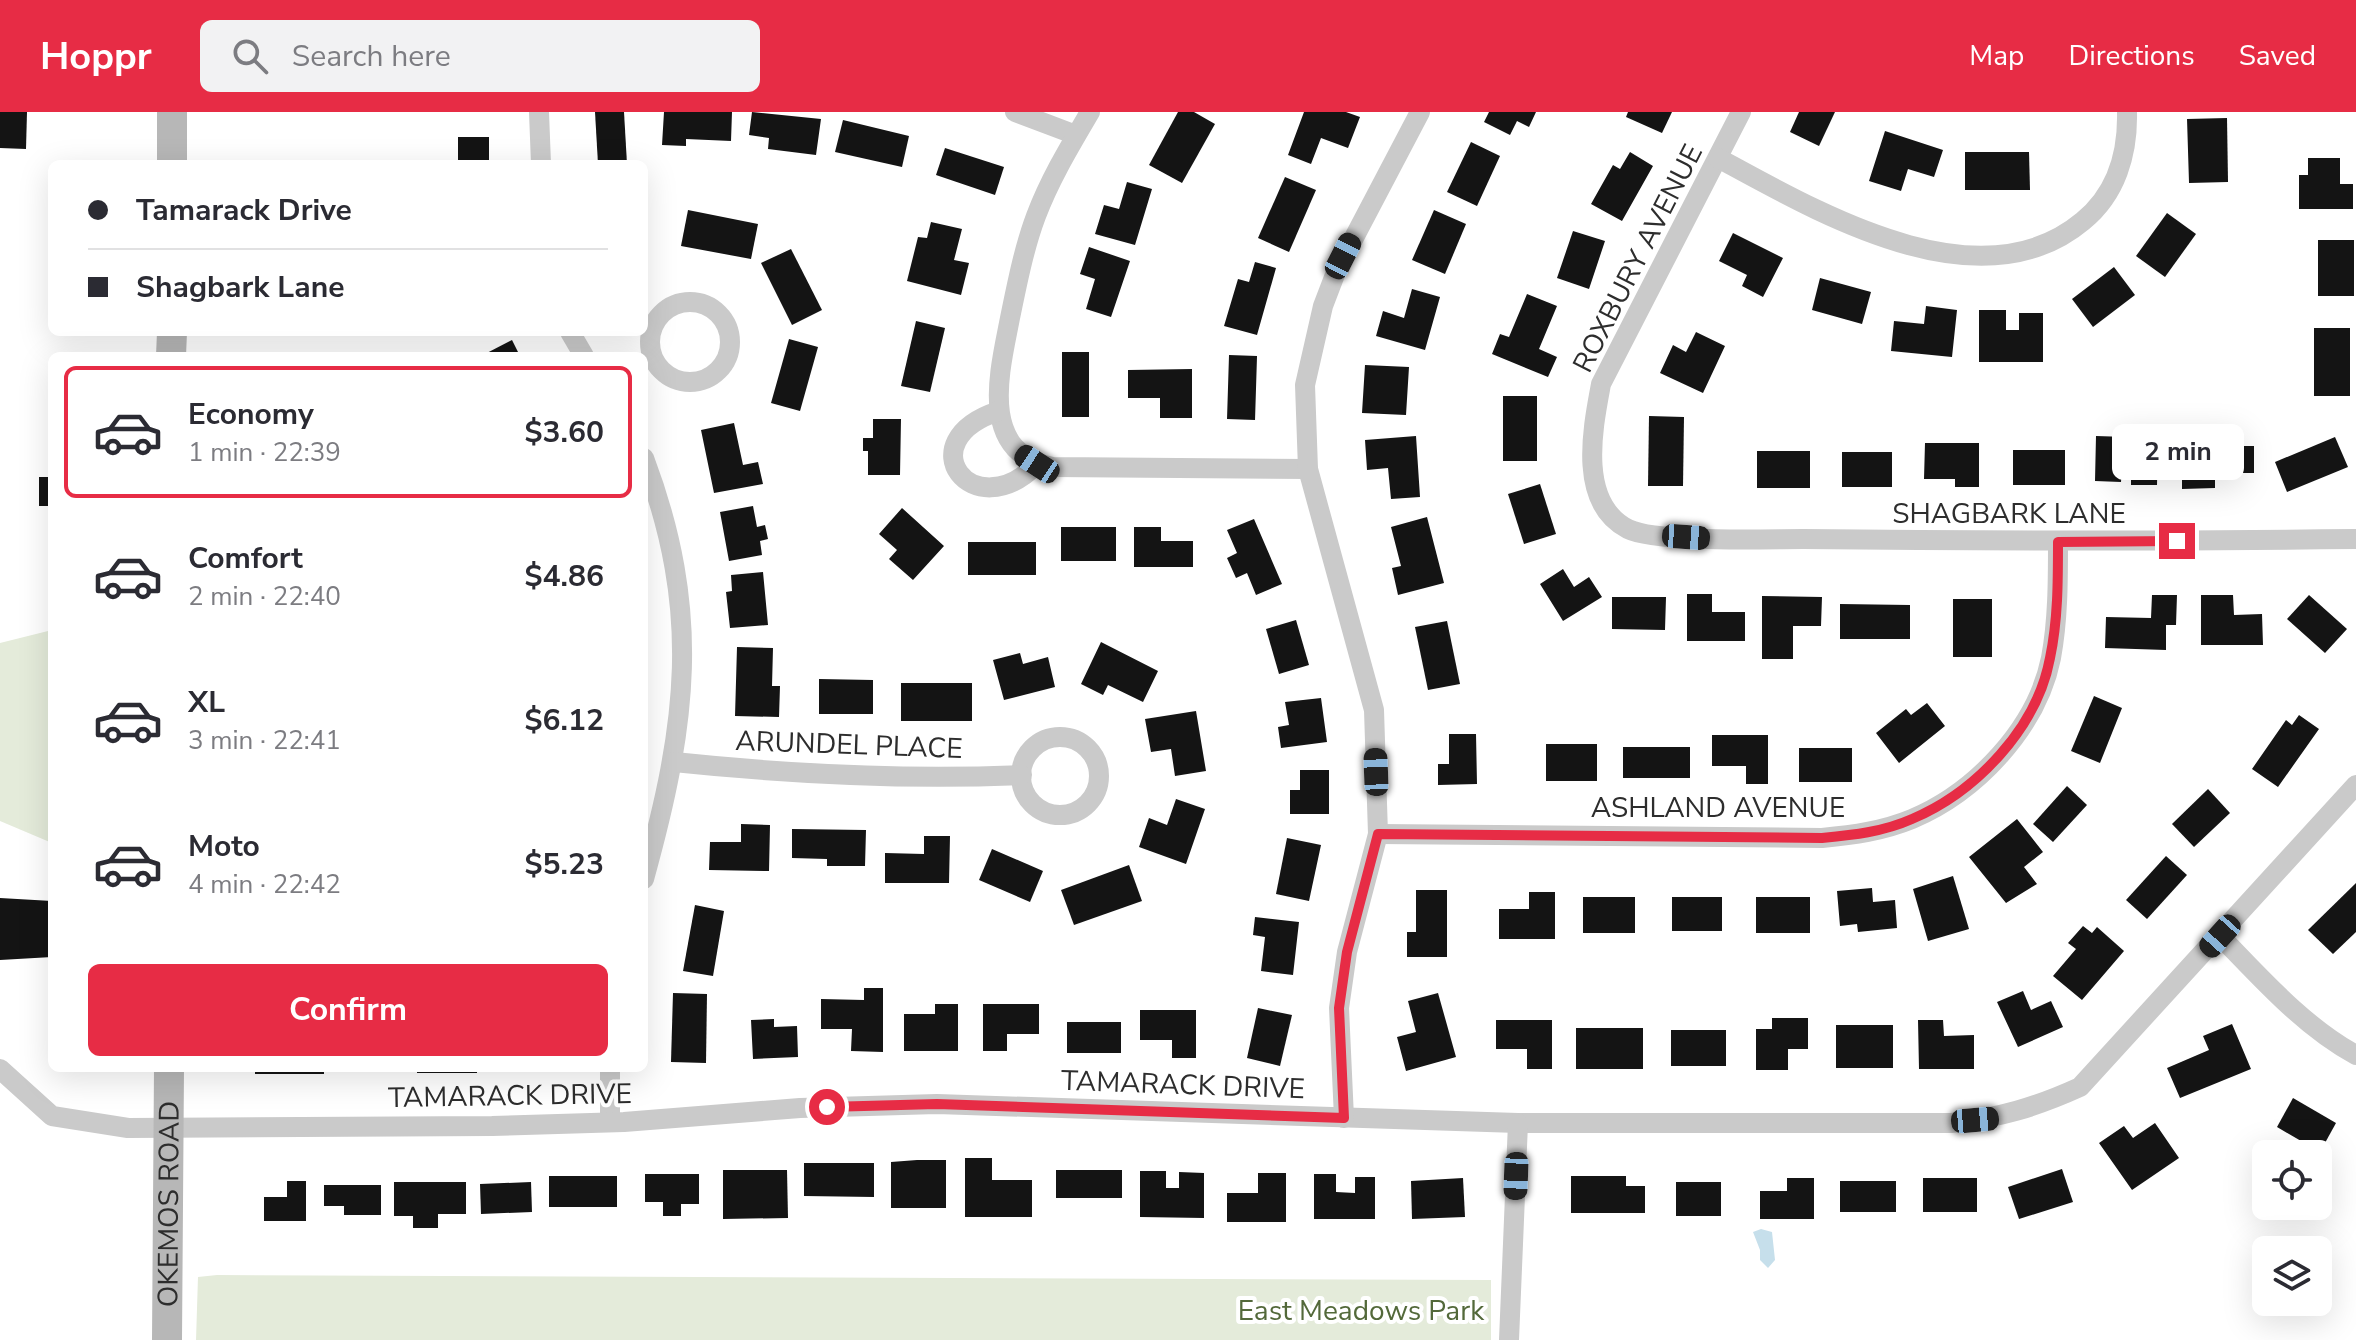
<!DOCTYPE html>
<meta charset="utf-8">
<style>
:root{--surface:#fff;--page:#f2f2f3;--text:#2b2b33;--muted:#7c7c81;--line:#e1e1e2;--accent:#e72c45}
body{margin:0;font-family:"Nunito Sans",sans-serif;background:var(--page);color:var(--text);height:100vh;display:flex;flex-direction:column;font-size:30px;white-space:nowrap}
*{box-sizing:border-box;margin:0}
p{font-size:26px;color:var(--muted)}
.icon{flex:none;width:44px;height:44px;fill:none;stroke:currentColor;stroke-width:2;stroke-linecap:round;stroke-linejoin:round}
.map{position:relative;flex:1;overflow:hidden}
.sheet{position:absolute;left:48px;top:240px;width:600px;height:720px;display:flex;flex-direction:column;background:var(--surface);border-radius:12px;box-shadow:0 8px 32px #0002}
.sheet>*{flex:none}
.top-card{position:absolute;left:48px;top:48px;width:600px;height:176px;border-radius:12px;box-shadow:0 8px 32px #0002;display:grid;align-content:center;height:176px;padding:0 40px;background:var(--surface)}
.fabs{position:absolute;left:2252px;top:1028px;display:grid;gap:16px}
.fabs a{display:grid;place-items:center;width:80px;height:80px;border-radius:12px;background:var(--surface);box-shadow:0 8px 32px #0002;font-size:40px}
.end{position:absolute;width:36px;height:36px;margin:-18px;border:10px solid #e72c45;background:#fff;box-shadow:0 0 0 4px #fff}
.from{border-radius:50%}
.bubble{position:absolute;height:56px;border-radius:12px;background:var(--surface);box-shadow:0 8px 32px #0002;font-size:26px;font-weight:700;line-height:56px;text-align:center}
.car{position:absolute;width:24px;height:48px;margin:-24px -12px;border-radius:10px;box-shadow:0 0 6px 2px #0007;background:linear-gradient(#222 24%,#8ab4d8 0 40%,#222 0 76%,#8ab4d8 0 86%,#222 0)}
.top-card b{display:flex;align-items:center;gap:28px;height:76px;font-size:30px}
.top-card b+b{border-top:2px solid var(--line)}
.top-card i{width:20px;height:20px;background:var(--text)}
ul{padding:14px 0 0;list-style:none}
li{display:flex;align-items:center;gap:24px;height:132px;margin:0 16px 12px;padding:0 24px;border:4px solid transparent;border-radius:12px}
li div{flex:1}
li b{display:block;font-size:30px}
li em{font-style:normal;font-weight:700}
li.current{border-color:var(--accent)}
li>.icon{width:72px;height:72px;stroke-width:1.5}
.action{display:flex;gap:16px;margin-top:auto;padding:16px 40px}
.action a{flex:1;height:92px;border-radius:12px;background:var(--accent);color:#fff;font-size:32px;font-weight:700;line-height:92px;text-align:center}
header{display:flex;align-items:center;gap:48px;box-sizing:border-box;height:112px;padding:0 40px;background:var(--accent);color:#fff}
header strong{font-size:38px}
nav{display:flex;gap:44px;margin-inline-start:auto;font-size:28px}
.search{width:560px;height:72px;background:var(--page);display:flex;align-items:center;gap:20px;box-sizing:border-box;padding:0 28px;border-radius:12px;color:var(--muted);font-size:30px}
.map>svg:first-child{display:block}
.green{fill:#e4ebda}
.water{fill:#c6dfeb}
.building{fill:#141414}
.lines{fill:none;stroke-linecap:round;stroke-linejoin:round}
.street{stroke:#cacaca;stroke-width:20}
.secondary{stroke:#b7b7b7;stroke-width:30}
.route{stroke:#e72c45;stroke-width:10}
.labels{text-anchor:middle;stroke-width:8;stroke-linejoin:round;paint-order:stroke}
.street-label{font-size:28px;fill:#2d2d2d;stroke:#fff}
.park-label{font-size:28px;fill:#53693a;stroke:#fff}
</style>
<header>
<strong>Hoppr</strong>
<div class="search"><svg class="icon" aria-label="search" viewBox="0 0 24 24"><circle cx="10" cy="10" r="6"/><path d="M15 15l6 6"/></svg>Search here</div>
<nav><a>Map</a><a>Directions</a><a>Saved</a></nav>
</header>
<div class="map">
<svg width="2356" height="1228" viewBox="0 0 2356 1228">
<rect width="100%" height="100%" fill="#fff"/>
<!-- green -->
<g class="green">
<polygon points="52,518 52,731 0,709 0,531"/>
<polygon points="217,1163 1491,1168 1491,1228 196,1228 198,1165"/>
</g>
<!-- water -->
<polygon class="water" points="1761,1117 1772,1120 1775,1148 1768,1156 1760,1148 1760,1138 1753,1120"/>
<!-- building -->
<g class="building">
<polygon points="0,0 27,0 26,37 0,36"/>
<polygon points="595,0 624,0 627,52 598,52"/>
<polygon points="664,0 732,0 731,29 686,27 686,34 662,33"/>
<polygon points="752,0 821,7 816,43 768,37 769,26 749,23"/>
<polygon points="1178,0 1194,0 1215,12 1182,71 1149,53"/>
<polygon points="1304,0 1346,0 1360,5 1348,36 1321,26 1311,52 1288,43"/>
<polygon points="1489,0 1536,0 1529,15 1517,9 1510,23 1484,10"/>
<polygon points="1628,0 1672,0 1662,21 1626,5"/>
<polygon points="1799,0 1835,0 1819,34 1790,20"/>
<polygon points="2227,6 2228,70 2189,71 2187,7"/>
<polygon points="843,8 909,24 902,55 835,40"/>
<polygon points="1885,19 1943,38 1934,65 1908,57 1901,79 1869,69"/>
<rect x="458" y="25" width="31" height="27"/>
<polygon points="1471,30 1500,44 1477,94 1447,80"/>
<polygon points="945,36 1004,55 995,83 936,63"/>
<polygon points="1630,40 1653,54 1622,109 1591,92 1613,53 1620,57"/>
<polygon points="1965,40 2029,40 2030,78 1965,78"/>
<polygon points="2308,46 2340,46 2340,72 2353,72 2353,97 2299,97 2299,63 2308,63"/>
<polygon points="1285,65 1316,78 1289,140 1258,126"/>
<polygon points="1127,70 1152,77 1135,133 1095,122 1104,93 1119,97"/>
<polygon points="688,98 758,112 751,147 681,134"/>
<polygon points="1434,98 1466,112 1445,162 1412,148"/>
<polygon points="2167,101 2196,122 2165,165 2136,144"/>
<polygon points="931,110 962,117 954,148 969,151 961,183 907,169 918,125 927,126"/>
<polygon points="1573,119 1605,129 1589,177 1557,166"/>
<polygon points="1733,121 1783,146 1763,185 1742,174 1747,163 1719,149"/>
<rect x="2318" y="128" width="36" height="56"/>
<polygon points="1089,135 1130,149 1111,205 1086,197 1095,167 1080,162"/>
<polygon points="791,137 822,198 792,213 761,151"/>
<polygon points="1255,150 1276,156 1257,223 1224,214 1238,167 1249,170"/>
<polygon points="2114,155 2135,183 2093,215 2072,187"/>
<polygon points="1820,166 1871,180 1862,212 1812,198"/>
<polygon points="1412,177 1440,185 1425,238 1376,224 1383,199 1404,206"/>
<polygon points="1527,182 1557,194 1539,237 1557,245 1548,265 1492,242 1500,222 1509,225"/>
<polygon points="1926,194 1957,198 1952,245 1891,239 1894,209 1924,212"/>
<polygon points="1979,198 2006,198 2006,218 2019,218 2019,201 2043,201 2043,250 1979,250"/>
<polygon points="916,209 945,216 930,280 901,274"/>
<rect x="2314" y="216" width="36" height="68"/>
<polygon points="1696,220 1725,234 1703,281 1660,261 1673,233 1686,240"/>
<polygon points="789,227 818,235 800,299 771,291"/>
<polygon points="512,228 520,244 481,244"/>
<rect x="1062" y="240" width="27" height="65"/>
<polygon points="1229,243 1257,244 1255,308 1227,307"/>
<polygon points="1365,253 1409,255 1406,303 1362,301"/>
<polygon points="1192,257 1192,306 1160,306 1160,286 1128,286 1128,258"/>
<rect x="1503" y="284" width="34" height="65"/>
<polygon points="1649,304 1684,305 1683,374 1648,374"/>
<polygon points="873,307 901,307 900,363 868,363 868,339 863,339 863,326 873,326"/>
<polygon points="734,311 743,353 758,350 763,372 714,381 701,318"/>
<polygon points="1416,324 1420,385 1391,387 1388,356 1367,358 1365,328"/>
<polygon points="2096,324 2158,326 2157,373 2131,373 2131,355 2122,355 2121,370 2095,369"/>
<polygon points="2335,325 2348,355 2287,380 2275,350"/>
<polygon points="2235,328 2235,334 2254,334 2254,361 2215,361 2215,376 2182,377 2182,329"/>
<polygon points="1925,331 1979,331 1979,375 1955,375 1955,367 1924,367"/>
<rect x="2013" y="338" width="52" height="35"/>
<rect x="1757" y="339" width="53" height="37"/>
<rect x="1842" y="340" width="50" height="35"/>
<rect x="39" y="365" width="13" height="29"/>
<polygon points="1540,372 1556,422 1524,432 1508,382"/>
<polygon points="753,394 757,415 765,413 768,427 760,429 762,443 729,449 720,400"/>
<polygon points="902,396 944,434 913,468 889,447 897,438 879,422"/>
<polygon points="1427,405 1444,471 1398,483 1392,456 1401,454 1391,415"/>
<polygon points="1254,407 1282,472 1256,483 1247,461 1236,466 1227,446 1237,441 1227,418"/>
<rect x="1061" y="415" width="55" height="34"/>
<polygon points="1134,415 1161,415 1161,429 1193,429 1193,455 1134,455"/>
<rect x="968" y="430" width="68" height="33"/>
<polygon points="1563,457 1574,475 1589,465 1602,485 1563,509 1540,472"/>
<polygon points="763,460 768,513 730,516 726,480 732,479 731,463"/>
<polygon points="1687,482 1712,482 1712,500 1745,500 1745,529 1687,529"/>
<polygon points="2152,483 2177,483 2176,513 2166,513 2166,538 2105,536 2106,505 2151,506"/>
<polygon points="2201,483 2233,483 2234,503 2262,502 2263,533 2201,533"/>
<polygon points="2309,483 2347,517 2325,541 2287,507"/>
<polygon points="1762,484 1822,485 1821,514 1793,514 1793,547 1762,547"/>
<polygon points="1612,485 1666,485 1665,518 1612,517"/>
<rect x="1953" y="487" width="39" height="58"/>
<polygon points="1840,492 1910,493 1910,527 1840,527"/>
<polygon points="1296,508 1309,553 1279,562 1266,517"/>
<polygon points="1447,509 1460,572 1428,578 1415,515"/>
<polygon points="1101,530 1158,559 1143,590 1108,573 1103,583 1081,572"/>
<polygon points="737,535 773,536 772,574 780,574 779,605 735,604"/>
<polygon points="1020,541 1023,552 1048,545 1055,575 1004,588 993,548"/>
<polygon points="819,567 873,568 873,602 819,602"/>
<rect x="901" y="571" width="71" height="38"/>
<polygon points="2094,584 2122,596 2100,651 2071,639"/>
<polygon points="1321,586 1327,630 1281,636 1278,615 1289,613 1285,590"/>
<polygon points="1927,591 1945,614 1899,651 1876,621 1906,597 1911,603"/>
<polygon points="1196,599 1206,659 1175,664 1171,637 1151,640 1145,607"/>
<polygon points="2299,603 2319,617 2278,675 2252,657 2286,608 2292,613"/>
<polygon points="1449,622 1476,622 1477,672 1438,673 1438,652 1449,652"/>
<polygon points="1712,623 1768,623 1768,672 1746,672 1746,654 1712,654"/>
<rect x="1546" y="632" width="51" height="37"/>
<rect x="1623" y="635" width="67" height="31"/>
<rect x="1799" y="636" width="53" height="34"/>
<polygon points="1300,658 1329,658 1329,702 1290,702 1290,678 1300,678"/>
<polygon points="2067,674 2087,693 2053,730 2033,712"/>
<polygon points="2208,677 2230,701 2194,735 2172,712"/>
<polygon points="1176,687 1205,697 1186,752 1139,735 1149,706 1167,713"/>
<polygon points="2017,707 2043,740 2024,755 2037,772 2006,791 1969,745"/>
<polygon points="741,712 770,713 769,759 709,758 710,730 741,730"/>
<polygon points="792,717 866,718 865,754 827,754 827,747 792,746"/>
<polygon points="924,724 950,724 949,771 885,771 885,741 924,742"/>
<polygon points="1287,726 1321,733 1309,789 1276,782"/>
<polygon points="992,737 1043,759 1030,790 979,768"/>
<polygon points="2166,744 2187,763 2147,807 2126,788"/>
<polygon points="1129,753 1142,789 1074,813 1061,778"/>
<polygon points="1953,764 1969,817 1928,829 1913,777"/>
<polygon points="2356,771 2356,820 2333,842 2308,818"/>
<polygon points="1872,776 1873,790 1895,788 1897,816 1858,820 1857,812 1840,814 1837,779"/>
<polygon points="1416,778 1447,778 1447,845 1407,845 1407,820 1416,820"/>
<polygon points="1529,780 1555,780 1555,827 1499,827 1499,797 1529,797"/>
<rect x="1583" y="785" width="52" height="36"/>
<rect x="1672" y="785" width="50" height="34"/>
<rect x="1756" y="785" width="54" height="36"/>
<polygon points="0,786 52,789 52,845 0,848"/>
<polygon points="695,793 724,799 713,864 683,859"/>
<polygon points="1255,805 1299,810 1293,863 1261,859 1265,825 1253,823"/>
<polygon points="2083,814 2092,821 2097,815 2124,839 2082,888 2053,864 2076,837 2068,831"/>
<polygon points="864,876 883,876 883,940 851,939 852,917 821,917 821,887 864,888"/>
<polygon points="2023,879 2031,898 2051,889 2063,915 2018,935 1997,890"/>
<polygon points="673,881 707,882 706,951 671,950"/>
<polygon points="1438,881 1456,945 1406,959 1397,925 1416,920 1408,889"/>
<polygon points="935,892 958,892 958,939 904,939 904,902 935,902"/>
<polygon points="983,892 1039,892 1039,922 1007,922 1007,939 983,939"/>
<polygon points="1258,896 1292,903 1280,954 1247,946"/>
<polygon points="1140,898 1196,898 1196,946 1172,946 1172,928 1140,928"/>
<polygon points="1772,906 1808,906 1808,937 1788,937 1788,958 1756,958 1756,917 1772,917"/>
<polygon points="774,907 774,915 797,914 798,945 753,947 751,908"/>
<polygon points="1496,908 1552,908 1552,957 1527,957 1527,937 1496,937"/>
<polygon points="1918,908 1943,908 1944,924 1974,923 1974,957 1919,957"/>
<rect x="1067" y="910" width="54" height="31"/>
<polygon points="2232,912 2251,957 2180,986 2167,956 2209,938 2203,924"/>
<rect x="1836" y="913" width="57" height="43"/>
<rect x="1576" y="916" width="67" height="41"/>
<rect x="1671" y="918" width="55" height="36"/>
<rect x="255" y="956" width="69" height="6"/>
<polygon points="341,956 370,956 370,959 341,960"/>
<rect x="417" y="956" width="60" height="5"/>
<polygon points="2293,986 2336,1011 2320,1040 2277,1015"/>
<polygon points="2155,1011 2179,1046 2132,1078 2099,1031 2124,1014 2133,1026"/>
<polygon points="965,1046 992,1046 992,1068 1032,1068 1032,1105 965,1105"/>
<polygon points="917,1048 946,1048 946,1096 891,1096 891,1050"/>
<polygon points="804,1051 874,1051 874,1085 804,1084"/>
<polygon points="2062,1057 2073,1090 2019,1107 2008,1075"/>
<polygon points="723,1058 787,1058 788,1106 723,1107"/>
<rect x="1056" y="1058" width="66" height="28"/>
<polygon points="1140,1059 1166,1059 1166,1076 1179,1076 1179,1060 1204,1061 1204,1106 1140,1105"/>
<polygon points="1258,1061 1286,1061 1286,1110 1227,1110 1227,1081 1258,1081"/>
<polygon points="645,1062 699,1062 699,1092 681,1092 681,1104 663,1104 663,1090 645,1090"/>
<polygon points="1314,1062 1336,1062 1336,1080 1355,1081 1355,1065 1375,1065 1375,1107 1314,1107"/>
<rect x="549" y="1064" width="68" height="31"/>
<polygon points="1571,1064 1626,1064 1626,1074 1645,1074 1645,1101 1571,1101"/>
<polygon points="1463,1066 1465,1105 1412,1107 1411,1069"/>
<polygon points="1787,1066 1814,1066 1814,1107 1760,1107 1760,1079 1787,1079"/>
<rect x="1923" y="1066" width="54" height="34"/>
<polygon points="287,1069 306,1069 306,1109 264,1109 264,1085 287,1085"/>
<rect x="1840" y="1069" width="56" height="31"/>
<polygon points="394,1070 466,1070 466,1102 438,1102 438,1116 413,1116 413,1104 394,1104"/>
<polygon points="531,1070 532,1100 481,1102 480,1072"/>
<rect x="1676" y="1070" width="45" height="34"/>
<polygon points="324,1073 381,1073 381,1103 344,1103 344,1094 324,1094"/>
</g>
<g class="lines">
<!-- street -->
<g class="street">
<polyline points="539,0 541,52"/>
<polyline points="1015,0 1076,23"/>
<path d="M 1090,0 C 1070,34 1050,67 1036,104 C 1024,136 1017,172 1010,206 C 1000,258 977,341 1053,355 L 1308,357"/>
<path d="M 1741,0 L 1601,272 C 1593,315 1577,391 1628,417 C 1657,431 1766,427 1803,427 C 1987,429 2172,429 2356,427"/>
<path d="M 1718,46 C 1816,99 1979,196 2083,109 C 2116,82 2128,42 2127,0"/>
<circle cx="690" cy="230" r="40"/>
<polyline points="570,220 584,244"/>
<path d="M 999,299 C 906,329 973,417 1037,352"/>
<path d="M 644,346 C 702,500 687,612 644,767"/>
<circle cx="1060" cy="664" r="39"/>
<path d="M 674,650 C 788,662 906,668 1022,663"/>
<path d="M 1378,722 L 1822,726 C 1853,723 1883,719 1912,707 C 1976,680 2037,616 2051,546 C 2058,508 2058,469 2058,430"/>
<path d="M 2220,824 C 2261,866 2304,915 2356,943"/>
<polyline points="610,956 610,1010"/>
<path d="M 0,957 L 52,1004 L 128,1016 L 492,1014 L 624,1010 L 800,996 L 937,992 L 1518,1011 L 1951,1011 C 1999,1006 2036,995 2080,975 L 2356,673"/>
<polyline points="1344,1006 1339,896 1347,840 1378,722 1374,598 1308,357 1305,273 1323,194 1336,160 1420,0"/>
<polyline points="1509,1228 1518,1011"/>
</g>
<!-- secondary -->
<g class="secondary">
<polyline points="172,52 172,0"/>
<polyline points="171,244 172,220"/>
<path id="s1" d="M 167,1228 L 169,956"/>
</g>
</g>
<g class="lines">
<!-- route -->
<path class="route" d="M 827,995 L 937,992 L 1344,1006 L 1339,896 L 1347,840 L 1378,722 L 1822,726 C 1853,723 1883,720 1912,707 C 1976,680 2037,616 2050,546 C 2058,508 2058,469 2058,430 L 2177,429"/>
</g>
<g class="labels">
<!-- street labels -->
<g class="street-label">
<text transform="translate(1637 146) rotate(-63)" y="10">ROXBURY AVENUE</text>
<text x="2009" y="411">SHAGBARK LANE</text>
<text transform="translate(849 632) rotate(2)" y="10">ARUNDEL PLACE</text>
<text x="1718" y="705">ASHLAND AVENUE</text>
<text transform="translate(1183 972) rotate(2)" y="10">TAMARACK DRIVE</text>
<text transform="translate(510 983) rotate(-1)" y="10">TAMARACK DRIVE</text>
<text dy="10" stroke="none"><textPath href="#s1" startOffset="136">OKEMOS ROAD</textPath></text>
</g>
<!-- park labels -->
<g class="park-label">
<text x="1361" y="1208">East Meadows Park</text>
</g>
</g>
</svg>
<div class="fabs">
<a><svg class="icon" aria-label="locate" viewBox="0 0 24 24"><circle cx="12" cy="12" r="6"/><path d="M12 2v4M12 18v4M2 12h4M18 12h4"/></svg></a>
<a><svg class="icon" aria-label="layers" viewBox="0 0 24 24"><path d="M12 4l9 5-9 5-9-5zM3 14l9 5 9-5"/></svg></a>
</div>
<i class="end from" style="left:827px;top:995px"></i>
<i class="end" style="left:2177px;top:429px"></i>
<div class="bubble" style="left:2112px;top:312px;width:132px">2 min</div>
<i class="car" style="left:1343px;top:144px;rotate:27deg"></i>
<i class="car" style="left:1037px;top:352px;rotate:303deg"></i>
<i class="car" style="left:1686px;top:425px;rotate:94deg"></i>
<i class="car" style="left:1376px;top:660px;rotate:358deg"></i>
<i class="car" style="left:2220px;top:824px;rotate:222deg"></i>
<i class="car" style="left:1975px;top:1008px;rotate:85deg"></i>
<i class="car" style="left:1516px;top:1064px;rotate:182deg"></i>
<div class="top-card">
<b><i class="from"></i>Tamarack Drive</b>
<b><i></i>Shagbark Lane</b>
</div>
<section class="sheet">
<ul>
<li class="current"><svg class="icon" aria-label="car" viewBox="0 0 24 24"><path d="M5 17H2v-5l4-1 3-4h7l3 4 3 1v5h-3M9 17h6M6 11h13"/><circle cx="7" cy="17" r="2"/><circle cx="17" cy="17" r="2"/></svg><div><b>Economy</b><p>1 min · 22:39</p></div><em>$3.60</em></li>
<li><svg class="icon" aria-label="car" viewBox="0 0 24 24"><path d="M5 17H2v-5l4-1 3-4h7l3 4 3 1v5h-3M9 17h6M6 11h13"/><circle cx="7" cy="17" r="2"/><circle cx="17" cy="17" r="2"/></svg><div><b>Comfort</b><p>2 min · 22:40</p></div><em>$4.86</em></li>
<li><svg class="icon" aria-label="car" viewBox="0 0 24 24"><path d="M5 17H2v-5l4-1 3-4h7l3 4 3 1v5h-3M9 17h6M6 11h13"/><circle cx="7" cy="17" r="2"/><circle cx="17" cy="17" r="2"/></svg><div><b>XL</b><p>3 min · 22:41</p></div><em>$6.12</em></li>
<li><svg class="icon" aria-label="car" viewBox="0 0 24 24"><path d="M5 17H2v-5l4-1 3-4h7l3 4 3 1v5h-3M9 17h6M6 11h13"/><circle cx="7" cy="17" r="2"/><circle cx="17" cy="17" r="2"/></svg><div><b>Moto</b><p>4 min · 22:42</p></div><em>$5.23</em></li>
</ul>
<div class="action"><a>Confirm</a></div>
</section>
</div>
